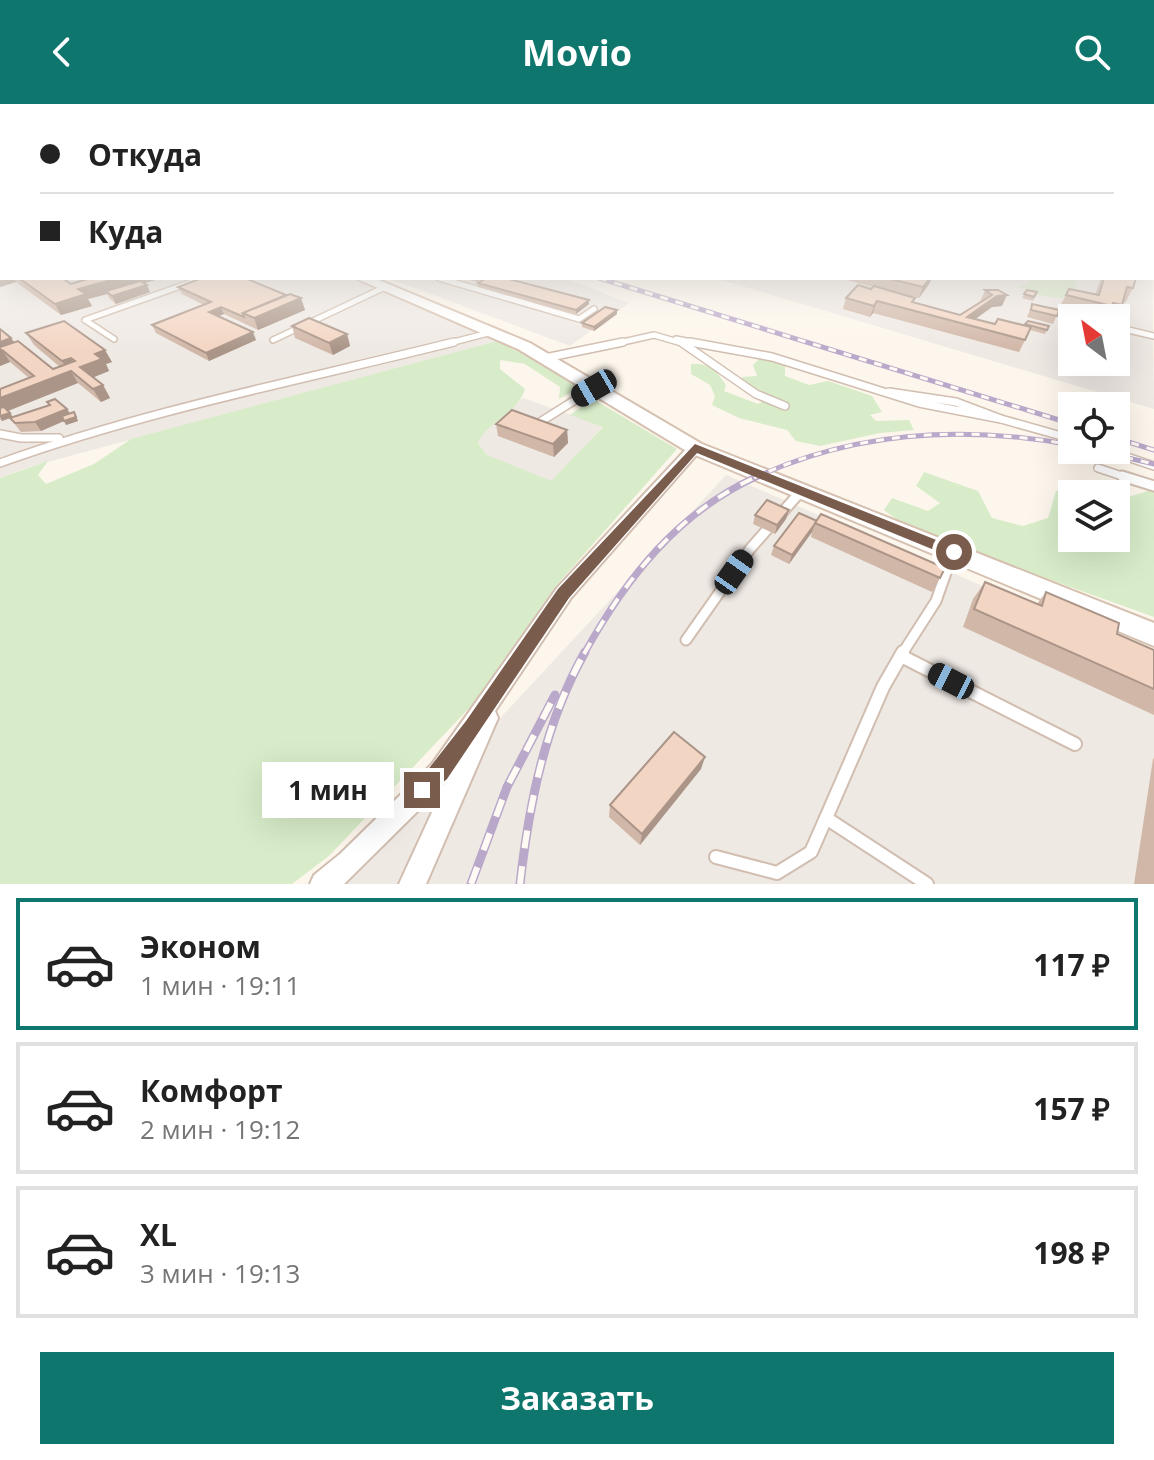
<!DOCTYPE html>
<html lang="ru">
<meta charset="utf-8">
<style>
:root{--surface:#fff;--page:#f2f2f2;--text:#222;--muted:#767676;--line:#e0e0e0;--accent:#0f766e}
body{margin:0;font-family:"Open Sans",sans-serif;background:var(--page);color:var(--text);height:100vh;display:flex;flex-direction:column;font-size:30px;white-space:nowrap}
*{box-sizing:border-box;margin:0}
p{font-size:26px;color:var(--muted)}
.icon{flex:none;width:44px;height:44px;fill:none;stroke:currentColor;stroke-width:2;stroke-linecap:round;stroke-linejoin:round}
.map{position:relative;height:780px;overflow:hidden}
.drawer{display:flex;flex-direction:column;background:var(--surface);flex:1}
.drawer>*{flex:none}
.hud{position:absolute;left:0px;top:0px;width:1154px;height:176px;box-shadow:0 8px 32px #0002;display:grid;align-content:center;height:176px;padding:0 40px;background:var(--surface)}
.needle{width:52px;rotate:328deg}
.tools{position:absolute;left:1058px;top:200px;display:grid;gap:16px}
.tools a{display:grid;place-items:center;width:72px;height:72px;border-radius:0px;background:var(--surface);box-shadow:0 8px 32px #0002;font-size:40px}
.end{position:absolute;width:36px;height:36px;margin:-18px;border:10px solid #7a5c4d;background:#fff;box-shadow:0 0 0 4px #fff}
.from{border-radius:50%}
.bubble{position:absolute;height:56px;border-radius:0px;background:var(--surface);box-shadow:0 8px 32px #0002;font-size:26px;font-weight:700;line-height:56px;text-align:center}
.car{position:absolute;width:24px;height:48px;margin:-24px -12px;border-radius:10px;box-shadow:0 0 6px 2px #0007;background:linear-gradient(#222 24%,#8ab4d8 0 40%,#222 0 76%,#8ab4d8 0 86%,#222 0)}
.hud b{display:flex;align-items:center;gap:28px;height:76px;font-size:30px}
.hud b+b{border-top:2px solid var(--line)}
.hud i{width:20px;height:20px;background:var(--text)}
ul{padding:14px 0 0;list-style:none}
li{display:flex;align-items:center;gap:24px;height:132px;margin:0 16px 12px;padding:0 24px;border:4px solid var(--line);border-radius:0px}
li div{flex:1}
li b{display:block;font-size:30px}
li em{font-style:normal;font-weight:700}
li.on{border-color:var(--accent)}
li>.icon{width:72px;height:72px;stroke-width:1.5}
.button{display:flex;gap:16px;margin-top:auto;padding:16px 40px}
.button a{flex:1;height:92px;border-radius:0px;background:var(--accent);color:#fff;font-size:32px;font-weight:700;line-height:92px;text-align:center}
header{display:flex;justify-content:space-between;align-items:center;height:104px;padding:0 40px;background:var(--accent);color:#fff;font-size:36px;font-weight:700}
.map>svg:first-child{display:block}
.industrial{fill:#efe9e4;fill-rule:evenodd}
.green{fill:#d8ecc9}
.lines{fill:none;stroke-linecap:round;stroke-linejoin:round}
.lane-far3-casing{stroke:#d1beb0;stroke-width:8}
.lane-far2-casing{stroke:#d1beb0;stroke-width:10}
.lane-far1-casing{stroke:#d1beb0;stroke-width:13}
.lane-casing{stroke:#d1beb0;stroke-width:16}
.street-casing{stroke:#d1beb0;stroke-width:4}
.secondary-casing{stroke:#d6c0b0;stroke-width:4}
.lane-far3{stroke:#fff;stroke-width:5}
.lane-far2{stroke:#fff;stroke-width:7}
.lane-far1{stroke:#fff;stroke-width:9}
.lane{stroke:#fff;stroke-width:12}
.street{fill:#fff;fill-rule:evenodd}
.secondary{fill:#fff;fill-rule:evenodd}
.rail-far2-casing{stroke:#b9a8c9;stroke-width:5}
.rail-far1-casing{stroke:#b9a8c9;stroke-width:7}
.rail-casing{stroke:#b9a8c9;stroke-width:9}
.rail-far2{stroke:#fffaf3;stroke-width:3;stroke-dasharray:8;stroke-linecap:butt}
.rail-far1{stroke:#fffaf3;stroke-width:4;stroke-dasharray:13;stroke-linecap:butt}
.rail{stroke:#fffaf3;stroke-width:6;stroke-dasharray:18;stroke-linecap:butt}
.wall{fill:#d1b7a8}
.shaded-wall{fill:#aa9588}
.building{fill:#f3d5c3;stroke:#aa9588;stroke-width:2}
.route{fill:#7a5c4d}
</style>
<header><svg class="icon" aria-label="back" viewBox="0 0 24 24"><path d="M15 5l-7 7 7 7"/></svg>Movio<svg class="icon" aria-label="search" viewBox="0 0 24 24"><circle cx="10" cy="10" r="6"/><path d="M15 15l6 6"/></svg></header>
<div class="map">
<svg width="1154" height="780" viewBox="0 0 1154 780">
<rect width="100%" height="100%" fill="#fdf6ec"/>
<!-- industrial -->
<g class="industrial">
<path d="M 1152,137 L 1154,305 L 715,174 L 1152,174 ZM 1072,214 L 1116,214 L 1116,258 L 1072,258 Z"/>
<polygon points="0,141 2,174 349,174 497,237 29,363 0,374"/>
<polygon points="388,174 565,174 629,199 570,242"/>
<polygon points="523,294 603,322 551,378 487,351 478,339 482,330"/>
<polygon points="726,371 1105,535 1154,571 1154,780 346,780"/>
</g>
<!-- green -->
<g class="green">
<path d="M 1031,174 L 1078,174 L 1072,192 C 1053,197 1035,190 1018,183 L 1028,180 Z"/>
<path d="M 497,237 L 553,265 L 579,284 L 559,295 L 560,283 L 525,260 L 500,256 L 500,265 L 525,285 C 519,309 487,317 478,339 L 487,351 L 551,377 L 603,323 L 570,311 L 593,295 L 677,345 L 555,483 L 471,602 L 329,752 L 292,780 L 0,780 L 0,374 L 48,357 L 38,371 L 46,380 L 94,360 L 131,335 Z"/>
<path d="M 760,254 L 785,262 L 785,272 L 809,281 L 828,277 L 872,292 L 882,308 L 870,311 L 876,317 L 909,316 L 914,326 L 880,329 L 820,342 L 796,337 L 787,326 L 739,314 L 712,301 L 715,292 L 710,281 L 691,270 L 691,260 C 710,259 716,266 726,281 L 724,287 L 758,300 L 764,297 L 735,281 L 743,273 L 757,272 L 753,261 Z"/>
<polygon points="924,368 978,387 992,414 1023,422 1048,414 1056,387 1073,385 1110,390 1072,390 1072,434 1116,434 1116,392 1125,394 1154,385 1154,513 911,426 884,406 892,394 928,407 940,399 916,382"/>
</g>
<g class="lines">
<defs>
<g id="lane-far3">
<polyline points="439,174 579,215 594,205"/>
<polyline points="1050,207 1080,214"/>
<polyline points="1116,223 1154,232"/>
<polyline points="114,235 85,216 203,174"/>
<polyline points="676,235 702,240"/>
<polyline points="273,236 385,183"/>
<polyline points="446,240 492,228"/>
<polyline points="614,240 654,231 685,240"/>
</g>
<g id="lane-far2">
<polyline points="681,238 756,290 785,302"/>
<polyline points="690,238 772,253 919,299 1001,315 956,298 889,288"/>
<polyline points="545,254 623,238"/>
<polyline points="1001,315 1072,335"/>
<polyline points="537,320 594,284"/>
<polyline points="0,330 21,334 59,334"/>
<polyline points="1106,346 1154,362"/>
<path d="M 0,359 C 148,306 302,276 454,238"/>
<polyline points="1098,364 1128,374"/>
</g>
<g id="lane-far1">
<polyline points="1122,372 1154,382"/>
<polyline points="781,410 801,387"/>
<polyline points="686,536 750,445 772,420"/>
<polyline points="902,550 936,497 953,449"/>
</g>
<g id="lane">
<polyline points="903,548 883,583 826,714 927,780"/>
<polyline points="901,552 1075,640"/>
<polyline points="716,753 777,769 811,748 826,714"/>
</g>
<polygon id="street" points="695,339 700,341 702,344 700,347 571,494 495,607 498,614 426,780 399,780 445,680 344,780 310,780 314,771 340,750 432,660 557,484 690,341"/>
<polygon id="secondary" points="355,174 374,174 530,239 702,340 1154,519 1154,542 688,348 518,245"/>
</defs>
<!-- lane-far3 casing -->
<use href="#lane-far3" class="lane-far3-casing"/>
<!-- lane-far2 casing -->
<use href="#lane-far2" class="lane-far2-casing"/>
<!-- lane-far1 casing -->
<use href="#lane-far1" class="lane-far1-casing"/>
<!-- lane casing -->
<use href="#lane" class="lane-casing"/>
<!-- street casing -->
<use href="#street" class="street-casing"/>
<!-- secondary casing -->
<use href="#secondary" class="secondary-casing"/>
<!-- lane-far3 -->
<use href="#lane-far3" class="lane-far3"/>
<!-- lane-far2 -->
<use href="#lane-far2" class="lane-far2"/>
<!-- lane-far1 -->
<use href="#lane-far1" class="lane-far1"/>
<!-- lane -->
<use href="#lane" class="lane"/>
<!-- street -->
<use href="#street" class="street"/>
<!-- secondary -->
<use href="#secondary" class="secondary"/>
<defs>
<g id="rail-far2">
<polyline points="599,174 1072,320"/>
<polyline points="1116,334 1154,346"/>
<polyline points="1094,346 1154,360"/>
<path d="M 754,374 C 855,327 963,321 1072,341"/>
</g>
<path id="rail-far1" d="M 584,550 C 626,474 678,408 758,372"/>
<g id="rail">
<polyline points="471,780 507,683 555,591"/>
<path d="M 520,780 C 529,700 545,619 585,548"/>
</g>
</defs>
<!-- rail-far2 casing -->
<use href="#rail-far2" class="rail-far2-casing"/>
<!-- rail-far1 casing -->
<use href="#rail-far1" class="rail-far1-casing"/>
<!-- rail casing -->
<use href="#rail" class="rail-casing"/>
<!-- rail-far2 -->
<use href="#rail-far2" class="rail-far2"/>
<!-- rail-far1 -->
<use href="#rail-far1" class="rail-far1"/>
<!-- rail -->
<use href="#rail" class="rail"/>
</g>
<!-- wall -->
<g class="wall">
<polygon points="0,142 2,142 2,174 69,174 64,176 71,180 91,174 162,174 144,179 150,188 116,200 110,195 107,190 88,195 92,202 61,211 16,178 0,183"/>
<polygon points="462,174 485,174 477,178"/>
<polygon points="839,174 932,174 929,180 919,194 885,186 913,199 960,211 980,198 985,186 998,186 1002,202 992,203 975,215 995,220 1025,221 1028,217 1049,222 1045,230 1030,226 1019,248 873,209 870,213 843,205 846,194 871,185 873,183"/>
<polygon points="1101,174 1136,174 1133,184 1125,199 1123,198 1114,214 1091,214 1059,206 1053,220 1027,213 1032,200 1058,206 1069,185 1095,191"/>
<polygon points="478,179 589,200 576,210 478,183"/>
<polygon points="178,183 286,191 301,194 305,206 258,226 224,210 219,212 256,236 209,257 156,229 152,221 204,201 182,190"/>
<polygon points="1027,186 1037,188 1033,197 1022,194"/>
<polygon points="617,210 594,227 582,223 582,219"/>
<polygon points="292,222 347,230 350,242 333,251 295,234"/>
<polygon points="0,225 14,238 53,265 60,263 34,241 26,229 112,258 106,260 109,267 93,273 103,281 110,294 101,298 78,279 8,307 12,313 49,301 47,298 67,305 70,309 74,308 78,317 66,321 64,317 41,327 21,328 10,314 2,317 0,315 0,285 29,274 10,258 0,262"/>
<polygon points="1093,258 1109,258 1106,262"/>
<polygon points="496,320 567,326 568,339 554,353 498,332"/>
<polygon points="799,409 940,474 932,488 811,433 812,428 789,460 771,451 774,442"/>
<polygon points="755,411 786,415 775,430 753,420"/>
<polygon points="985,478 1037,500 1046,488 1117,530 1154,546 1154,611 963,523 973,495"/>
<polygon points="1154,654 1154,780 1134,780 1153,655"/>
<polygon points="701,665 640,741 609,713 610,701"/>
</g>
<!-- shaded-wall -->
<g class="shaded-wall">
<polygon points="2,169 2,174 14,174 16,178 0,183 0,170"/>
<polygon points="118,174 162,174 109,189 106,187 107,190 88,195 92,202 61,211 55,200 78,185"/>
<polygon points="930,174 932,174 929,180 919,194 923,183"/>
<polygon points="147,181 150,188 116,200 112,192"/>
<polygon points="1007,191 1002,202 992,203 967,221 967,213 997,192"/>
<polygon points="301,194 305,206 258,226 254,214"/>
<polygon points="589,196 589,200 576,210 576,206"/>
<polygon points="877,197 873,209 870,213 874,202"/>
<polygon points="221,203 224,210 212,215 209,208"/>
<polygon points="617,206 617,210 594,227 594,223"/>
<polygon points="253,228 256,236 209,257 206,249"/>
<polygon points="347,230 350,242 333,251 329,239"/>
<polygon points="11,234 17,242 3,247 10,258 0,262 0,238"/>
<polygon points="105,246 112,258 106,260 109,267 87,276 80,263 95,250"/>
<polygon points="71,254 78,266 72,269 78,279 0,310 0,294 68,268 62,257"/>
<polygon points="103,281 110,294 101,298 93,285"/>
<polygon points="67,305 72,313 74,308 78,317 66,321 64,317 41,327 35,318"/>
<polygon points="10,309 13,313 2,317 0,312"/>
<polygon points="567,326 568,339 554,353 553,340"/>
<polygon points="789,406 786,415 775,430 777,421"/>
<polygon points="815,419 812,428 789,460 792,451"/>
<polygon points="705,653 701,665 640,741 642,730"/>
</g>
<!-- building -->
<g class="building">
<polygon points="0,142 2,142 2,155 0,156"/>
<polygon points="19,174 62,174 71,180 91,174 118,174 78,185 86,190 55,200"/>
<polygon points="202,174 245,174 286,191 243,209 244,213 221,203 209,208 253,228 206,249 152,221 211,198 178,183"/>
<polygon points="487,174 505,174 589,196 576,206 478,179"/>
<polygon points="886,174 930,174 923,183"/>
<polygon points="1104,174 1136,174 1133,184 1127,183 1122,201 1113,199 1112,202 1066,191 1069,185 1099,191"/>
<polygon points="140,177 147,181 112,192 106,187"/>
<polygon points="858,181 871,185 874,182 915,194 912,198 960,211 992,191 985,186 998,186 1007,191 997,192 967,213 995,220 998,215 1031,223 1025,236 877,197 874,202 846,194"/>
<polygon points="1027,186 1037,188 1034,193 1024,190"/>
<polygon points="290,190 301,194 254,214 243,209"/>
<polygon points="1032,200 1059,206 1057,212 1031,206"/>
<polygon points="605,203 617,206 594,223 582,219"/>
<polygon points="309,214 347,230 329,239 292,222"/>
<polygon points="64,217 105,246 95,250 102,255 80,263 103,281 93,285 71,267 0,294 0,285 34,272 2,246 0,247 0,243 18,237 53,265 75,257 71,254 62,257 26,229"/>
<polygon points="1028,217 1049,222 1047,226 1025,220"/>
<polygon points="0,225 11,234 0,238"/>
<polygon points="55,295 67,305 35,318 15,319 10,314 50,301 47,298"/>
<polygon points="4,303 10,309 0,312 0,304"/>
<polygon points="512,306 567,326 553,340 496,320"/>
<polygon points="74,308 76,313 64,317 62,312"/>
<polygon points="767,396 789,406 777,421 755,411"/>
<polygon points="799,409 817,417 792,451 774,442"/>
<polygon points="821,410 945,464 940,474 815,419"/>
<polygon points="985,478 1042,502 1046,488 1119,519 1117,530 1154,546 1154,585 974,505"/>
<polygon points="674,628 705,653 642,730 610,701"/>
</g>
<!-- sky -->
<linearGradient id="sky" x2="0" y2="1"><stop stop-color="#97c7e8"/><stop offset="0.55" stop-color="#fefbf6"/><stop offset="1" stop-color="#fefbf6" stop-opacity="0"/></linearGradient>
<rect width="1154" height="246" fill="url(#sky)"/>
<!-- route -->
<polygon class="route" points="695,340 959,445 961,448 959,452 949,452 697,349 569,494 447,675 422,696 415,693 412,686 466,617 558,485"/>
</svg>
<div class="tools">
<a><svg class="needle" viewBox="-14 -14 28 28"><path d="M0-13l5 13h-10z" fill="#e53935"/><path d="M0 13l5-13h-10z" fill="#767676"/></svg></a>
<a><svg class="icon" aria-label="locate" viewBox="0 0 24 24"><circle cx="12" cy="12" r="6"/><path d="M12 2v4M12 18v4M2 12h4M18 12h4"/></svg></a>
<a><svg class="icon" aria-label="layers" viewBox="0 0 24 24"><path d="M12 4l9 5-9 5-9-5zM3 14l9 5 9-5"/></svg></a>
</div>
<i class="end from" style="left:954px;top:448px"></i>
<i class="end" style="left:422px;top:686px"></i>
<div class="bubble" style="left:262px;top:658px;width:132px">1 мин</div>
<i class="car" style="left:594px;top:284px;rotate:240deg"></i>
<i class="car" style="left:734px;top:468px;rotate:35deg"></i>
<i class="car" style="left:951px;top:577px;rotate:297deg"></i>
<div class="hud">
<b><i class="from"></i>Откуда</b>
<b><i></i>Куда</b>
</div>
</div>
<section class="drawer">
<ul>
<li class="on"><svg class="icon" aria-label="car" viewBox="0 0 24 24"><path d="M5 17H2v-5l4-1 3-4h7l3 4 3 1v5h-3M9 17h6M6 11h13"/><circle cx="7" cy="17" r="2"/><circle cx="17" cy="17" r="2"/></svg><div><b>Эконом</b><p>1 мин · 19:11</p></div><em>117 ₽</em></li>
<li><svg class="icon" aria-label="car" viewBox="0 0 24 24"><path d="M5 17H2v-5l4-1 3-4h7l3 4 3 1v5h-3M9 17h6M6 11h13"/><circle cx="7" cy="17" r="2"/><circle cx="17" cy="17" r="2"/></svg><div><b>Комфорт</b><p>2 мин · 19:12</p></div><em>157 ₽</em></li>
<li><svg class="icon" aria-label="car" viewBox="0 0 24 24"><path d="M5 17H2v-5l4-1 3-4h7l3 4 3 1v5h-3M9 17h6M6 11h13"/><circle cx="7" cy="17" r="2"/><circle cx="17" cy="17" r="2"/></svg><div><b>XL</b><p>3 мин · 19:13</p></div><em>198 ₽</em></li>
</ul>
<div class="button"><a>Заказать</a></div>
</section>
